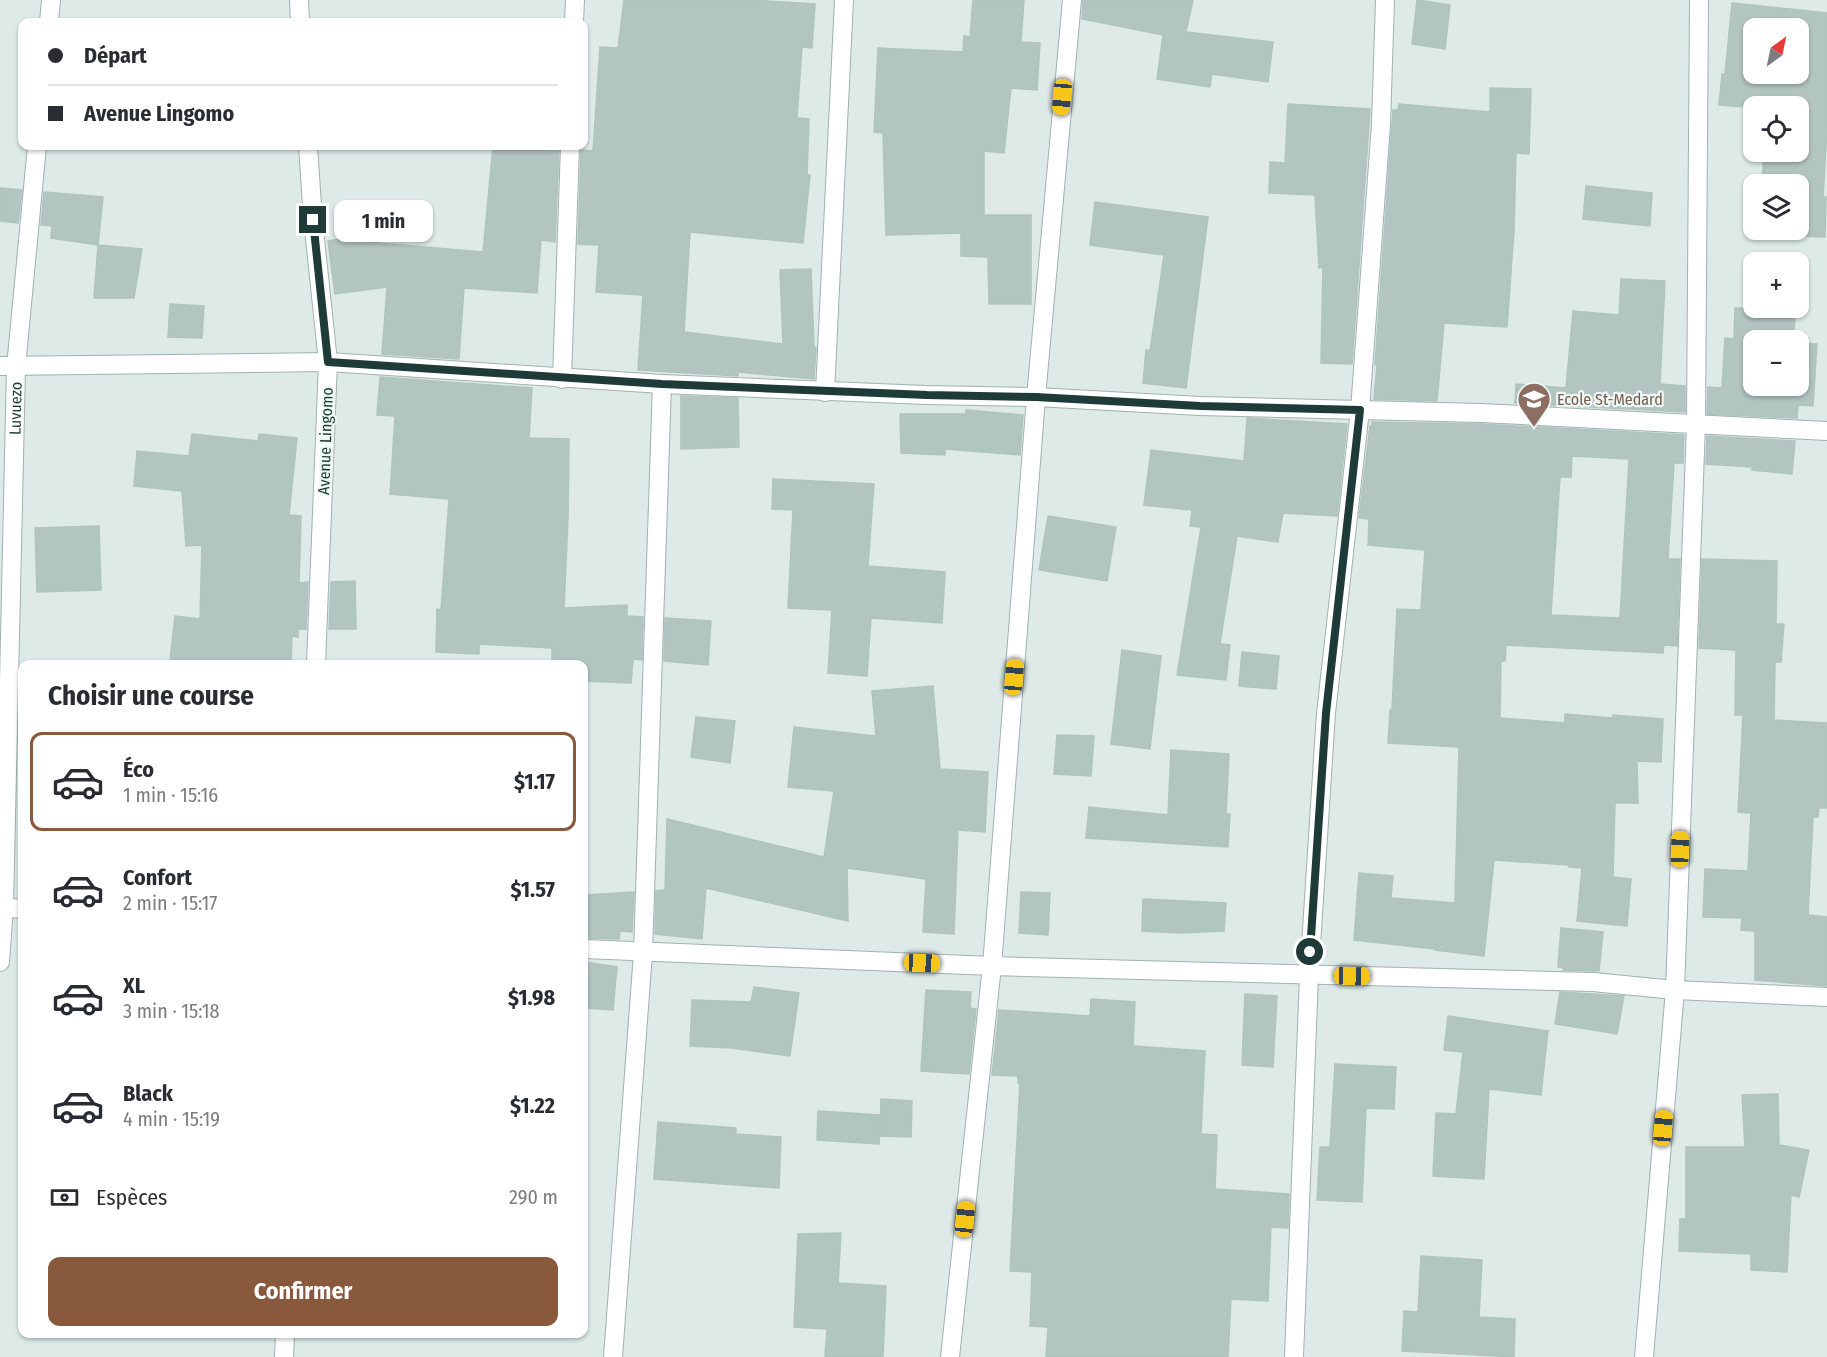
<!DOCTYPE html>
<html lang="fr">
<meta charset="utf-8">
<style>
:root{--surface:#fff;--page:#f7f7f7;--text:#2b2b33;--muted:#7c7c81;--line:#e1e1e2;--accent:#89593d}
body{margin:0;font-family:"Fira Sans Condensed",sans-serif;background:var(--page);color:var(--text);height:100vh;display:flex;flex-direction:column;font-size:22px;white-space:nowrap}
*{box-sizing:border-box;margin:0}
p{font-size:20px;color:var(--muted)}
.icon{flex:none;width:33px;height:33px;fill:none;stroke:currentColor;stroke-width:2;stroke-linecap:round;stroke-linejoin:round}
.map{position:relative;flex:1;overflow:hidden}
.drawer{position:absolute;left:18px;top:660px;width:570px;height:678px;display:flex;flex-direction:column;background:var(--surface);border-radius:12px;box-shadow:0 2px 4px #0004}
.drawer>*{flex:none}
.banner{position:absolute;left:18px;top:18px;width:570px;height:132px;border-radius:12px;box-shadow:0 2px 4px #0004;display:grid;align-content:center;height:132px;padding:0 30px;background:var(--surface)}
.needle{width:39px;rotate:33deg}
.tools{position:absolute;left:1743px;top:18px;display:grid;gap:12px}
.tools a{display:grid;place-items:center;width:66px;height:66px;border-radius:12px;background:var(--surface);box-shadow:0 2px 4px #0004;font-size:30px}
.end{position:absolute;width:27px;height:27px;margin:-14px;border:8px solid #1e3b38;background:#fff;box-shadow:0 0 0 3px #fff}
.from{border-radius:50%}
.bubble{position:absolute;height:42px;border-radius:12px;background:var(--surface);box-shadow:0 2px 4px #0004;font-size:20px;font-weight:700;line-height:42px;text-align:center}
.car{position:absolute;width:18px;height:36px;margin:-18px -9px;border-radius:8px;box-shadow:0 0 4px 2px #0007;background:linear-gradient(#f5c518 24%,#345 0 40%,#f5c518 0 76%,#345 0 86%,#f5c518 0)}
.banner b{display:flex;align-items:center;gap:21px;height:57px;font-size:22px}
.banner b+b{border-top:2px solid var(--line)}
.banner i{width:15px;height:15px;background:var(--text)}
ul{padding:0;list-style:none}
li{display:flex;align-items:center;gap:18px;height:99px;margin:0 12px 9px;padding:0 18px;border:3px solid transparent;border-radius:12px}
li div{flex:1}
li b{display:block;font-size:22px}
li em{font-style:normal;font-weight:700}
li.active{border-color:var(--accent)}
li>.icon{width:54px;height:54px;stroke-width:1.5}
h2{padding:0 30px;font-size:27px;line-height:72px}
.pay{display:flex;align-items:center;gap:15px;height:66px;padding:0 30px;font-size:22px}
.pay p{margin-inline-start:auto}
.cta{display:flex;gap:12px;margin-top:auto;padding:12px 30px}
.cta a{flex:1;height:69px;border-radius:12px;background:var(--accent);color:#fff;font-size:24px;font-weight:700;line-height:69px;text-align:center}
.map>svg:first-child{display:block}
.building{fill:#b3c5c0;stroke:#b0c4bf;stroke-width:1.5;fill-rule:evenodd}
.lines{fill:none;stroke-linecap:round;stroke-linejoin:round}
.minor-casing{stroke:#a0b2af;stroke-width:20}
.minor{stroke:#fff;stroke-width:18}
.route{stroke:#1e3b38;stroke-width:8}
.labels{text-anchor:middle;stroke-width:4.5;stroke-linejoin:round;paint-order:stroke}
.education-label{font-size:16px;fill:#785e54;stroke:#eef7f4;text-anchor:start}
.street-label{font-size:16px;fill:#1e3b38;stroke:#eef7f4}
</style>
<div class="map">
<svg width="1827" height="1357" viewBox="0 0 1827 1357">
<rect width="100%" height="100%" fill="#ddeae7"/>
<!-- building -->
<g class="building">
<polygon points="624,0 748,0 815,4 812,48 802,47 797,118 809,119 807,175 810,175 803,243 690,232 684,332 783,344 780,270 811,269 814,347 816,348 814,379 738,372 738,376 638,370 643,295 596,292 599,245 578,244 581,150 593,151 600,47 618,48"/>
<polygon points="973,0 1024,0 1021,42 1040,43 1037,90 1011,88 1004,153 984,151 984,215 1031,215 1031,304 989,304 988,257 961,256 961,233 886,235 883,133 874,132 878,48 963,52 964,36 970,37"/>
<polygon points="1083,0 1193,0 1186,32 1273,42 1268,82 1212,74 1210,87 1157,79 1163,35 1082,19"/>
<polygon points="1417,0 1450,5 1445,49 1412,44"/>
<path d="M 1732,3 L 1827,13 L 1827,129 L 1823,197 L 1826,197 L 1825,237 L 1774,235 L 1774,230 L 1798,230 L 1798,184 L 1762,184 L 1764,152 L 1798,152 L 1798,106 L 1754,106 L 1754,126 L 1745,125 L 1747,107 L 1719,105 L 1722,74 L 1725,74 ZM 1754,28 L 1798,28 L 1798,74 L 1754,74 Z"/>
<polygon points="1490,88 1531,89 1529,154 1516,153 1514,230 1507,327 1444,323 1437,401 1374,399 1377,365 1375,365 1393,110 1398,110 1399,104 1490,112"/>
<polygon points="1288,104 1370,109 1352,364 1321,363 1323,267 1319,268 1315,195 1269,193 1270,162 1285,163"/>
<polygon points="493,146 559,148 555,242 541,240 537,293 464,288 459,359 382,354 387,287 335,294 328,241 377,234 378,243 483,252"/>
<polygon points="1586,186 1652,193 1650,226 1583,219"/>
<polygon points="0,188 22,190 18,223 0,221"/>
<polygon points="44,192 103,197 98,245 51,238 52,226 41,225"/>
<polygon points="1095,202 1208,217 1186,388 1143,383 1146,350 1150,351 1164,255 1090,245"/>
<polygon points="98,245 142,249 134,298 94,298"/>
<polygon points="1621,279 1665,281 1660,384 1685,386 1685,412 1515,403 1516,384 1566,388 1573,311 1619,315"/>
<polygon points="170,304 204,306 202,338 168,337"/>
<polygon points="1735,308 1795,308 1794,340 1754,340 1754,386 1798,386 1798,343 1817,344 1813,406 1798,405 1797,418 1707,414 1708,387 1722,388 1725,338 1734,339"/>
<polygon points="380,377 532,388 529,438 569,439 568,519 564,608 627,605 627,616 643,617 642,660 633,659 631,683 584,681 584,664 552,664 552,648 479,644 479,654 436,652 437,609 441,610 449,499 390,494 395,416 377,415"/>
<polygon points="681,396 738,398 739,447 681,449"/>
<polygon points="966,410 1023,415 1020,455 945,449 945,455 901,453 900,414 966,414"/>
<polygon points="1247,418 1347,424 1337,516 1283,513 1278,542 1237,536 1220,644 1230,645 1226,680 1177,675 1201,527 1190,526 1192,510 1144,505 1151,450 1244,461"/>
<path d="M 1372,422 L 1481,424 L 1684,435 L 1683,463 L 1674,463 L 1668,559 L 1680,559 L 1677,646 L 1664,645 L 1663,653 L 1506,645 L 1505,661 L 1501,661 L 1500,718 L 1565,723 L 1565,714 L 1613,718 L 1613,715 L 1663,719 L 1661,762 L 1637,761 L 1638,803 L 1615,803 L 1613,877 L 1631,879 L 1627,926 L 1577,921 L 1582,868 L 1569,867 L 1569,865 L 1494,860 L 1484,956 L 1435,950 L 1435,949 L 1354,940 L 1359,873 L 1393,876 L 1391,898 L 1455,903 L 1459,747 L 1388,743 L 1390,710 L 1392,710 L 1397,609 L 1421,610 L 1425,550 L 1368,545 L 1369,519 L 1359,518 L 1370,426 L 1372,426 ZM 1572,456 L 1629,459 L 1620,618 L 1551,615 L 1560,477 L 1571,477 Z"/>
<polygon points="192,434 258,441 259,434 297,438 289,515 301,516 299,583 308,582 306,629 298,629 298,637 292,636 291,664 216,664 170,660 175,616 200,619 202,545 186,546 182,491 134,486 137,451 189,456"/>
<polygon points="1707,436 1795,441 1792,474 1752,470 1752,467 1706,464"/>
<polygon points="773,479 874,484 868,566 945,572 942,623 871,618 867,676 828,673 832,610 788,608 793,510 772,509"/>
<polygon points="1048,516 1116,527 1107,581 1039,570"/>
<polygon points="99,526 101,590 37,592 35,528"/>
<polygon points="1702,559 1777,561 1776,624 1784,624 1781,662 1775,662 1774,720 1827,723 1827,808 1819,808 1818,817 1813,817 1808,915 1827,917 1827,986 1755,980 1755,931 1741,930 1742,918 1703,917 1705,869 1748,871 1751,813 1738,812 1743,715 1735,715 1736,650 1699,648"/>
<polygon points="355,581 356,629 329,629 331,582"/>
<polygon points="665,618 711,621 708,665 664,661"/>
<polygon points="1122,650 1161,656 1150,749 1111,744"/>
<polygon points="1242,652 1279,656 1276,689 1239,686"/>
<polygon points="933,686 940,769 988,772 985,832 958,830 954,934 923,932 926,879 847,868 848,921 706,888 702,939 655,934 656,891 665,890 667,819 824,857 834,791 788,787 794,727 876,736 872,691"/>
<polygon points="696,717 735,721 730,763 691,757"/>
<polygon points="1057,735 1094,736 1091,776 1054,774"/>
<polygon points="1171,750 1229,754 1226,814 1230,814 1228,847 1086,838 1089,807 1168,815"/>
<polygon points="634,892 632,932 620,931 619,939 584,938 584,895"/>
<polygon points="1021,892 1050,893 1048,935 1019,933"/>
<polygon points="1143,899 1226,903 1224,931 1180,933 1142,931"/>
<polygon points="1561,928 1603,932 1599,971 1563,970 1564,968 1558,967"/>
<polygon points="584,962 617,967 613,1010 584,1008"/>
<polygon points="754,987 799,993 790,1056 732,1048 690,1046 692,1000 751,1002"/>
<polygon points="926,990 971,992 970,1008 976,1009 969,1074 921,1071"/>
<polygon points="1560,992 1624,996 1617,1034 1555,1024"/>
<polygon points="1245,994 1277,996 1273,1067 1242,1065"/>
<polygon points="1091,999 1135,1002 1133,1046 1205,1051 1201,1134 1217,1135 1215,1189 1289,1194 1288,1228 1271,1227 1268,1301 1231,1299 1228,1357 1046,1357 1048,1327 1030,1326 1032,1272 1010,1271 1020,1083 1018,1083 1018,1076 992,1075 999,1010 1090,1016"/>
<polygon points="1448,1016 1548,1031 1541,1095 1489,1089 1484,1179 1433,1176 1436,1113 1456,1114 1463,1052 1444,1050"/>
<polygon points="1335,1064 1396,1067 1394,1109 1366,1108 1362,1202 1317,1200 1320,1147 1330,1147"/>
<polygon points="1778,1094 1779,1145 1809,1150 1799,1197 1791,1195 1787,1272 1751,1270 1751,1254 1679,1251 1680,1219 1686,1219 1686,1147 1745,1147 1742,1095"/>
<polygon points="881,1099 912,1101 911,1137 880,1136"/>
<polygon points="818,1111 880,1115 879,1144 817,1140"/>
<polygon points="658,1122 736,1128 736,1134 781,1137 779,1188 654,1179"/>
<polygon points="841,1233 838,1283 886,1286 883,1357 825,1357 827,1329 794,1327 798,1234"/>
<polygon points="1421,1256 1482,1260 1479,1317 1515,1319 1514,1357 1402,1351 1404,1311 1418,1312"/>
</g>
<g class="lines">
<defs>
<g id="minor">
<polyline points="299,0 300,22"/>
<polyline points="49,22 51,0"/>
<polyline points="574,22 575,0"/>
<polyline points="308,146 313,220 328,362 316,664"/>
<polyline points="0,366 328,362 662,384 926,395 1036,397 1200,406 1481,413 1827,431"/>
<polyline points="562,379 570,146"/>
<polyline points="825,392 844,0"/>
<polyline points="0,907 22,909"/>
<polyline points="584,949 992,966 1593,982 1675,990 1827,997"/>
<path id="s1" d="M 0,962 L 4,907 L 16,367 L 37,146"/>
<polyline points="284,1357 285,1334"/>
<polyline points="613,1357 643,953 662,384"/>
<polyline points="950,1357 992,966 1036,397 1072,0"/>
<polyline points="1294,1357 1309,976 1326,713 1360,410 1381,124 1385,0"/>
<polyline points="1644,1357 1675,990 1696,425 1699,0"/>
</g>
</defs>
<!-- minor casing -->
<use href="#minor" class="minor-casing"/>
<!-- minor -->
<use href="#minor" class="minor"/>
</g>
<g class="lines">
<!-- route -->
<polyline class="route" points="313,220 328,362 662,384 927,395 1036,397 1200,406 1360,410 1326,713 1310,952"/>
</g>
<!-- icons -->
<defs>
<symbol id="school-pin" viewBox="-11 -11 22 30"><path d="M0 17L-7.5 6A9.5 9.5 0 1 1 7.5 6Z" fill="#8d6e63" stroke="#eef7f4"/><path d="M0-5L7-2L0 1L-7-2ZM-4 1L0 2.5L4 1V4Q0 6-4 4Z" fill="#fff"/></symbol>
</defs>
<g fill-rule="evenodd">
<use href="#school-pin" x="1515" y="380" width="38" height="52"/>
</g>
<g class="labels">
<!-- education labels -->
<g class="education-label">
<text x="1557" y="405">Ecole St-Medard</text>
</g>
<!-- street labels -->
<g class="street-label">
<text dy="6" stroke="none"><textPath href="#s1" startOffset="554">Luvuezo</textPath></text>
<text transform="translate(325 441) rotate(-88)" y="6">Avenue Lingomo</text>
</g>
</g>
</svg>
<div class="tools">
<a><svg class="needle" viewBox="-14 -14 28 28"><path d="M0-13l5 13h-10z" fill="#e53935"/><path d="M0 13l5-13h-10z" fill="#7c7c81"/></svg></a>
<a><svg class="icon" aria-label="locate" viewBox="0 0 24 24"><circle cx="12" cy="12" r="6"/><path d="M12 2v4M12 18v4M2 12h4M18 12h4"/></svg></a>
<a><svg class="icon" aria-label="layers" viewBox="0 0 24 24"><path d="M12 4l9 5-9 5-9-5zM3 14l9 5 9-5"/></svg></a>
<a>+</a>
<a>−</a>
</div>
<i class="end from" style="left:1310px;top:952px"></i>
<i class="end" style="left:313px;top:220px"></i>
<div class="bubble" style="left:334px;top:200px;width:99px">1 min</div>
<i class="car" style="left:1062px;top:97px;rotate:185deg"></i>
<i class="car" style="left:1014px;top:677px;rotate:5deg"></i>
<i class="car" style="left:1680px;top:849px;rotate:2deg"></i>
<i class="car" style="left:922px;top:963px;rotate:92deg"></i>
<i class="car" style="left:1352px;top:976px;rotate:91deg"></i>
<i class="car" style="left:1663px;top:1128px;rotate:5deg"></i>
<i class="car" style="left:965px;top:1219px;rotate:6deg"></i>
<div class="banner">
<b><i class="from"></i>Départ</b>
<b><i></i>Avenue Lingomo</b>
</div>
<section class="drawer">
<h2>Choisir une course</h2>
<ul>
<li class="active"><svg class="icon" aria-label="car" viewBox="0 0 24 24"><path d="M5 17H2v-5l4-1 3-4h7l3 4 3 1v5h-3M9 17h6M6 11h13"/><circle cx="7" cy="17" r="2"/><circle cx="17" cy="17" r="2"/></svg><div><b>Éco</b><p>1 min · 15:16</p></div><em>$1.17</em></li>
<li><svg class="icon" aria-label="car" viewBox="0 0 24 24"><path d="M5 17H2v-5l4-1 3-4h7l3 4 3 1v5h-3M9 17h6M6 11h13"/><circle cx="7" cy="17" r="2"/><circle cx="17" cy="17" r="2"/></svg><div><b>Confort</b><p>2 min · 15:17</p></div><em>$1.57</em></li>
<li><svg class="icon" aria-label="car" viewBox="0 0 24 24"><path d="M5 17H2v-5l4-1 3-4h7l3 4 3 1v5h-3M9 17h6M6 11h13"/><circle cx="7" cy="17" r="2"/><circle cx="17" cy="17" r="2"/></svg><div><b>XL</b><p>3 min · 15:18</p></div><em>$1.98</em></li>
<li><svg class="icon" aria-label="car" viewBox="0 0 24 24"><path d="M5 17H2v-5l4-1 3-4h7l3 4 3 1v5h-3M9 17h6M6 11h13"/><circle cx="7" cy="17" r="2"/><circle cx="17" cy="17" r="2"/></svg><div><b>Black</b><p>4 min · 15:19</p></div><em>$1.22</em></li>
</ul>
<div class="pay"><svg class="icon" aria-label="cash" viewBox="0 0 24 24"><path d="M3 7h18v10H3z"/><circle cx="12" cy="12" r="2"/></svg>Espèces<p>290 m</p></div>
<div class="cta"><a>Confirmer</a></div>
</section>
</div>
